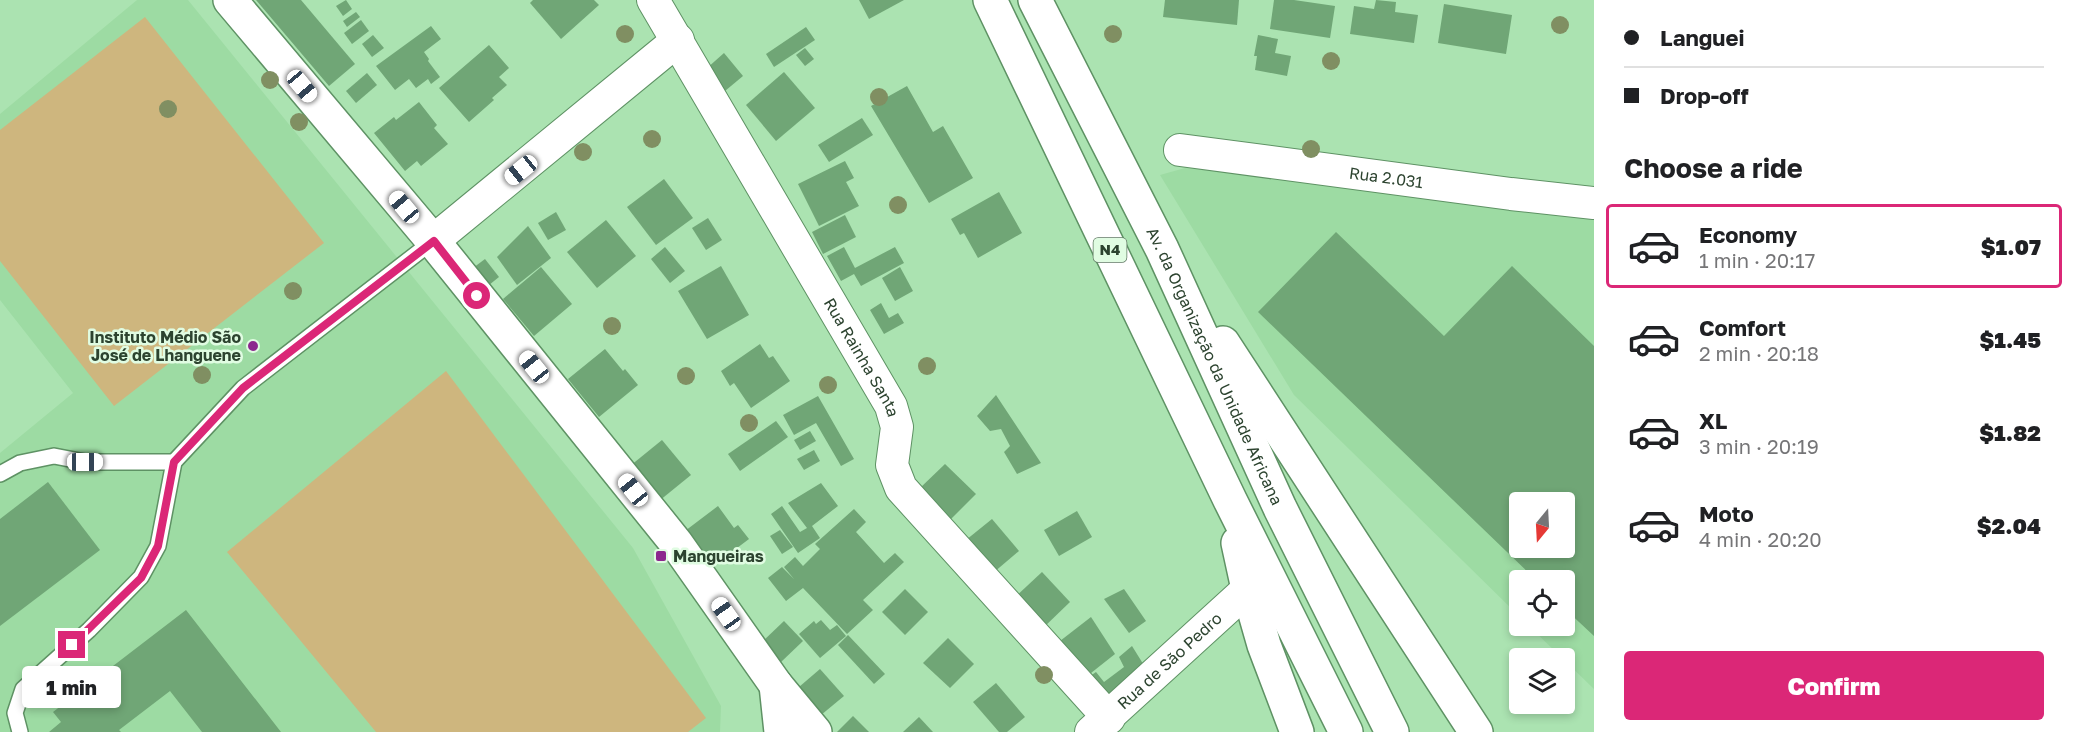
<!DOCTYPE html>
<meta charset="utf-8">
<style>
:root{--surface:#fff;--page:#f2f2f2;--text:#202124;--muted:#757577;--line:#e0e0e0;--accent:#db2777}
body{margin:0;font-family:"Golos Text",sans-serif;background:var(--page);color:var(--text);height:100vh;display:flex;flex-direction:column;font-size:22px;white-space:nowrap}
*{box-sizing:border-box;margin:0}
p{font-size:20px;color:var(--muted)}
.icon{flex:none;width:33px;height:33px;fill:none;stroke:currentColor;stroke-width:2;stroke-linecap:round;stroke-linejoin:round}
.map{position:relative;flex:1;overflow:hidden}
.panel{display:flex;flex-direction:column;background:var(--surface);width:480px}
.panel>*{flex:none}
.top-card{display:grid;align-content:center;height:132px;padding:0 30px;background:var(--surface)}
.needle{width:39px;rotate:198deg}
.buttons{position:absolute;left:1509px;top:492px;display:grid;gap:12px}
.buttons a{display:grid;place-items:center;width:66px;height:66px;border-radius:6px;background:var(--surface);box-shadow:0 3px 9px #0003;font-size:30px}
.end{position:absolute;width:27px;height:27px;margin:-14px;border:8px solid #db2777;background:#fff;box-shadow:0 0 0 3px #fff}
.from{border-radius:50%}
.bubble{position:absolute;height:42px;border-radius:6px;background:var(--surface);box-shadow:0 3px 9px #0003;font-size:20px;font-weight:800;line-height:42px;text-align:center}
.car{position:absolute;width:18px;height:36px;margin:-18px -9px;border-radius:8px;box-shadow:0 0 4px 2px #0007;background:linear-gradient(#fff 24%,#345 0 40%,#fff 0 76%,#345 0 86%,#fff 0)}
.top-card b{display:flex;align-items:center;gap:21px;height:57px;font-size:22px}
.top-card b+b{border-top:2px solid var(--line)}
.top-card i{width:15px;height:15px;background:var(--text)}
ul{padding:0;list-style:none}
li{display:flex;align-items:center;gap:18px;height:84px;margin:0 12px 9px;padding:0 18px;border:3px solid transparent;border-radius:6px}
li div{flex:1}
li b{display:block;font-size:22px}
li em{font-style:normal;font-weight:800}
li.current{border-color:var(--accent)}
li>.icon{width:54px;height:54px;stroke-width:1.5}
h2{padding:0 30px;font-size:27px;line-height:72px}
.cta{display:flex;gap:12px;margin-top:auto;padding:12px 30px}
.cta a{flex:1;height:69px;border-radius:6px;background:var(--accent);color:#fff;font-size:24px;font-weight:800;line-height:69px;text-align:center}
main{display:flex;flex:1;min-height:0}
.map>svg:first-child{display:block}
.built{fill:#9ddba3;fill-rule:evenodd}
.green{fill:#ceb67e}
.building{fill:#70a676;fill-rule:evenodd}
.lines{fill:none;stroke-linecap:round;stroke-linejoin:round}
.lane-casing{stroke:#5e9264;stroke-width:18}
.street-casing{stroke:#5e9264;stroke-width:34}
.secondary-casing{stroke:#5e9264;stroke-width:36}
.highway-casing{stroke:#5e9264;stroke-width:36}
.lane{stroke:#fff;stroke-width:15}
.street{stroke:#fff;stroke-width:32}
.secondary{stroke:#fff;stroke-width:33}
.highway{stroke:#fff;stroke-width:33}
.tree{fill:#808f62}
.route{stroke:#db2777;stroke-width:8}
.poi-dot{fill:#8c278e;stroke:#e0fce2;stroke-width:2}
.labels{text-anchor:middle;stroke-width:5;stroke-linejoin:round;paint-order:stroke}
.shield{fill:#e0fce2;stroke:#627a65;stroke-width:1.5}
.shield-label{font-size:15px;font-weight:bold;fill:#2c432f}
.street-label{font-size:16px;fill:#2c432f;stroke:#e0fce2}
.poi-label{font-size:16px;font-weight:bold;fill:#2c432f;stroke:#e0fce2;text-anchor:end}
</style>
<main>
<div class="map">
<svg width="1594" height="732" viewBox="0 0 1594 732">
<rect width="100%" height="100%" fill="#abe3b1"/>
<!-- built -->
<g class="built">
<polygon points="137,0 188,0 633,548 721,706 720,732 0,732 0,453 73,393 0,300 0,114"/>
<path d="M 1185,168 L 1594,210 L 1594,689 L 1529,626 L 1564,626 L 1564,580 L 1520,580 L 1519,616 L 1294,395 L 1160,175 ZM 1520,502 L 1564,502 L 1564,548 L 1520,548 Z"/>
</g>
<!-- green -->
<g class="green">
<polygon points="145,17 324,243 114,406 0,261 0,130"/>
<polygon points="446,371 706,718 688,732 376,732 227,552"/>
</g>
<!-- building -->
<g class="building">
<polygon points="256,0 301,0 355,64 329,86"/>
<polygon points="346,0 352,9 343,16 336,6"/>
<polygon points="533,0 594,0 599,5 561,39 530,3"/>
<polygon points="859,0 904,0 869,19"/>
<polygon points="1165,0 1239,0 1237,25 1163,17"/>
<polygon points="1274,0 1294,0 1335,6 1330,38 1270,29"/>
<polygon points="1376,0 1396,2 1395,12 1418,15 1414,43 1350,34 1354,6 1374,9"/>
<polygon points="1444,4 1512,15 1506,54 1438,43"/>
<polygon points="356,12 360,17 347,27 343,21"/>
<polygon points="361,20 369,31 352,44 344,33"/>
<polygon points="431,26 441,39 424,52 429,59 428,61 440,77 431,84 428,79 416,88 409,79 395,90 376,66"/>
<polygon points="806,27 815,40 774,67 766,54"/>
<polygon points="373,35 384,48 372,57 362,44"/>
<polygon points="1258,35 1278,39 1275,53 1291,56 1287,76 1255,70 1257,56 1254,56"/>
<polygon points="489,45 509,68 499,77 507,85 492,98 494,100 469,122 439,88"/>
<polygon points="805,48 814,59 805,66 796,55"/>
<polygon points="724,53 743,76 725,91 706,69"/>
<polygon points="784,72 815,108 776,141 746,105"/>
<polygon points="367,73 377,85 356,103 346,91"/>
<polygon points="907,86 933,132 943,126 973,178 929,203 871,106"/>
<polygon points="419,102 437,125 434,128 448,144 421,166 417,161 405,171 374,133 394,117 396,120"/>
<polygon points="862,118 873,135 829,162 818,145"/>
<polygon points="845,161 854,178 846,182 859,206 819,226 798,184"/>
<polygon points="664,179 693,218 656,245 627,207"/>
<polygon points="999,192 1022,233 978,258 964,233 960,235 951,219"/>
<polygon points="556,212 566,230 548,240 538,223"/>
<polygon points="845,215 856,237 823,254 812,232"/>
<polygon points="708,218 722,240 706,250 692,228"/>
<polygon points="606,220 636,256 597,288 567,252"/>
<polygon points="528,226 551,258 517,285 497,257"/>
<path d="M 1336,232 L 1444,336 L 1512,266 L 1594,346 L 1594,636 L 1564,608 L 1564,580 L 1536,580 L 1258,312 ZM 1520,502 L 1564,502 L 1564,548 L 1520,548 Z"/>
<polygon points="665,247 685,271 670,283 651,259"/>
<polygon points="844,247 855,268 895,247 904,263 861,286 854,274 841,281 827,256"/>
<polygon points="485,259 499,277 479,293 465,274"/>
<polygon points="721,266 749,315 707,339 678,291"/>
<polygon points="541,267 572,304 534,336 503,299"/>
<polygon points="900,267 913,291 895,301 882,278"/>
<polygon points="881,303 889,318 898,313 904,323 884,334 870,310"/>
<polygon points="760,344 769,358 773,356 790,381 751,408 734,383 730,386 721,371"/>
<polygon points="605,349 623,371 625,369 638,385 599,417 568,379"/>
<polygon points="996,395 1041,463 1017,474 1004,452 1010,446 1001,429 990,431 977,416"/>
<polygon points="818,396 854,459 841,466 816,423 794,435 783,415"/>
<polygon points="776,421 788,437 740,471 728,454"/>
<polygon points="810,431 816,441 800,450 794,440"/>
<polygon points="662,440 691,475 659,501 630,466"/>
<polygon points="814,450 820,461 804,470 797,459"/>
<polygon points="945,464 976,494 950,520 919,489"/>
<polygon points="48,482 100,550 0,626 0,519"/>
<polygon points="821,483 838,506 812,526 820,538 798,553 771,514 782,506 800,532 807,528 788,503"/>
<polygon points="718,506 734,528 738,525 749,539 713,566 703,553 681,534"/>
<polygon points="854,509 866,522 856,532 884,563 895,553 904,562 863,600 873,610 847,634 803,588 786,601 768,578 782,567 794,579 784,567 795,557 803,566 820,549 815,544"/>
<polygon points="1077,511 1092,537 1059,556 1044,530"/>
<polygon points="992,519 1019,551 993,573 966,540"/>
<polygon points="780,530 793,547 782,554 770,536"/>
<polygon points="1042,572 1070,602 1042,629 1014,598"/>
<polygon points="905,589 928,612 905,635 882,612"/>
<polygon points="1124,589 1146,621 1129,633 1104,599"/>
<polygon points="186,610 281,732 202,732 170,691 119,730 121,732 49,732 61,722 53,712"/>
<polygon points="1091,617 1115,654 1091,673 1060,641"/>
<polygon points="821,620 830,630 837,625 846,636 820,658 799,634 814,621 816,624"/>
<polygon points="784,621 803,641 780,663 761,643"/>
<polygon points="848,635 885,674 874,684 838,645"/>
<polygon points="948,638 974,664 950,688 923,663"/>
<polygon points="1132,646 1150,675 1108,706 1086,679 1096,672 1104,682 1124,667 1119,657"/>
<polygon points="820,669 844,696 815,720 792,693"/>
<polygon points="996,683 1025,717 1007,732 999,732 973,702"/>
<polygon points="853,716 869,732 837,732"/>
<polygon points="919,717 933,732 903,732"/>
</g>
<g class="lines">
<defs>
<g id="lane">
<polyline points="0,474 20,463 54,456 85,462 174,462"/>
<polyline points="20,732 15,713 23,689 89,630 141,577 158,546 174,462 243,388 433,241"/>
</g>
<g id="street">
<path id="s1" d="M 653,0 L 891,406 L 897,427 L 892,465 L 901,488 L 1109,718"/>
<path id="s2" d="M 1180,150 L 1511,194 L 1594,203"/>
<polyline points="433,241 678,40"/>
<path id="s3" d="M 1091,732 L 1248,589"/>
</g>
<g id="secondary">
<polyline points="230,0 433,241 676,543 776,685 815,732"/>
<polyline points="776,685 781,732"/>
</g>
<g id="highway">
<polyline points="990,0 1230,500 1346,732"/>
<path id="s4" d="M 1035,0 L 1162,249 L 1280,508 L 1392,732"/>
<polyline points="1223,343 1476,732"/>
<polyline points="1238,543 1248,589 1264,645 1297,732"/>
</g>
</defs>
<!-- lane casing -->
<use href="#lane" class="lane-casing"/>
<!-- street casing -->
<use href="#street" class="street-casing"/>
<!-- secondary casing -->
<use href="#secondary" class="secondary-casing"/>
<!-- highway casing -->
<use href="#highway" class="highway-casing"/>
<!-- lane -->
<use href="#lane" class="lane"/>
<!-- street -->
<use href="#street" class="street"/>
<!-- secondary -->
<use href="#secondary" class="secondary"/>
<!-- highway -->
<use href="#highway" class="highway"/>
</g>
<!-- trees -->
<g class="tree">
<circle cx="1560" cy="25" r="9"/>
<circle cx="625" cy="34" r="9"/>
<circle cx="1113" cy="34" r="9"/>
<circle cx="1331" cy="61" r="9"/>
<circle cx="270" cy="80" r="9"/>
<circle cx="879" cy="97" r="9"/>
<circle cx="168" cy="109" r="9"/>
<circle cx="299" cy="122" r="9"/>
<circle cx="652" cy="139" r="9"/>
<circle cx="1311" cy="149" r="9"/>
<circle cx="583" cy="152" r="9"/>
<circle cx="898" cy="205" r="9"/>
<circle cx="293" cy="291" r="9"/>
<circle cx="612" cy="326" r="9"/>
<circle cx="927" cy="366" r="9"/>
<circle cx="202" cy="375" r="9"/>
<circle cx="686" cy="376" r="9"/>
<circle cx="828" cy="385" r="9"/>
<circle cx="749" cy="423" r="9"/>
<circle cx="1044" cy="675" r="9"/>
</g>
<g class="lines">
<!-- route -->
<polyline class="route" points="72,645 141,578 158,546 174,462 243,388 434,241 477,296"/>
</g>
<!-- markers -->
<g class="poi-dot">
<circle cx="253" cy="346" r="6"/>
<rect x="655" y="550" width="12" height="12" rx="3"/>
</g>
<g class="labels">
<!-- shield labels -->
<rect class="shield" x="1093.5" y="238" width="33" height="24" rx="4.5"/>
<g class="shield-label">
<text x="1110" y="255">N4</text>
</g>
<!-- street labels -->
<g class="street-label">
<text dy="6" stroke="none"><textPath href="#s2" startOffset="208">Rua 2.031</textPath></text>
<text dy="6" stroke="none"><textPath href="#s1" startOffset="414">Rua Rainha Santa</textPath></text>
<text dy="6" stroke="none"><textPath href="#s4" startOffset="408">Av. da Organização da Unidade Africana</textPath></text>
<text dy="6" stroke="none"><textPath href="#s3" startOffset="106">Rua de São Pedro</textPath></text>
</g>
<!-- poi labels -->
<g class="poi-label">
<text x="241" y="343">Instituto Médio São<tspan x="241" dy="18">José de Lhanguene</tspan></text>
<text x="673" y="562" text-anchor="start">Mangueiras</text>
</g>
</g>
</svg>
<div class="buttons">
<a><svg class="needle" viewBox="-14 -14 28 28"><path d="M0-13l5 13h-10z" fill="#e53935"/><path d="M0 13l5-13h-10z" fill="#757577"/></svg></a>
<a><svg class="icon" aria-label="locate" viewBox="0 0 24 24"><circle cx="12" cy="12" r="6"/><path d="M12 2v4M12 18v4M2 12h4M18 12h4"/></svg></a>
<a><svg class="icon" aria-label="layers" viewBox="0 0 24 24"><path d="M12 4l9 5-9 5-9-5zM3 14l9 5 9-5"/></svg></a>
</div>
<i class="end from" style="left:477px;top:296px"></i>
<i class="end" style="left:72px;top:645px"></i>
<div class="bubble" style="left:22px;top:666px;width:99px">1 min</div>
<i class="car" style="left:302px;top:86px;rotate:140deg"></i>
<i class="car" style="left:521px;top:170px;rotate:231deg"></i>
<i class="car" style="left:404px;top:207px;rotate:320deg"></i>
<i class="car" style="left:534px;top:367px;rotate:321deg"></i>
<i class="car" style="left:85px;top:462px;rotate:90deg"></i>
<i class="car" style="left:633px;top:490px;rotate:321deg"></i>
<i class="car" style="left:726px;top:614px;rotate:325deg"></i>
</div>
<section class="panel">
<div class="top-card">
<b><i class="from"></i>Languei</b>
<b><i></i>Drop-off</b>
</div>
<h2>Choose a ride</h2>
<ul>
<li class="current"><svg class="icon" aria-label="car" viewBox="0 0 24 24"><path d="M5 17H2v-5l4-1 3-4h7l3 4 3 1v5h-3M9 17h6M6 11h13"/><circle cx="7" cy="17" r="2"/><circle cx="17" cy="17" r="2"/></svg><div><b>Economy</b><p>1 min · 20:17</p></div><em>$1.07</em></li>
<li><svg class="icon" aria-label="car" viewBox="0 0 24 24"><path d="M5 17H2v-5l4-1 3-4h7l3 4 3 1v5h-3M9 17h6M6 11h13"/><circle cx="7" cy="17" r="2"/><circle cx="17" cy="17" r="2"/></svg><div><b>Comfort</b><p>2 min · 20:18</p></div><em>$1.45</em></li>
<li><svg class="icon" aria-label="car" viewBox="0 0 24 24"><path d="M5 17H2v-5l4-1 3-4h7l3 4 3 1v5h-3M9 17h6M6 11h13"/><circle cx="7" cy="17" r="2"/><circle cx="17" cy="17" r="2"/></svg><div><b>XL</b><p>3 min · 20:19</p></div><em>$1.82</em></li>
<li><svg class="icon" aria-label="car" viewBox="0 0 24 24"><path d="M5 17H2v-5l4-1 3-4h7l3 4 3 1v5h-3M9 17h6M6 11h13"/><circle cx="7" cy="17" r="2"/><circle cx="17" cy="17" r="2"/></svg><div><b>Moto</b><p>4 min · 20:20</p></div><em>$2.04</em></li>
</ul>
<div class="cta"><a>Confirm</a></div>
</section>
</main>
